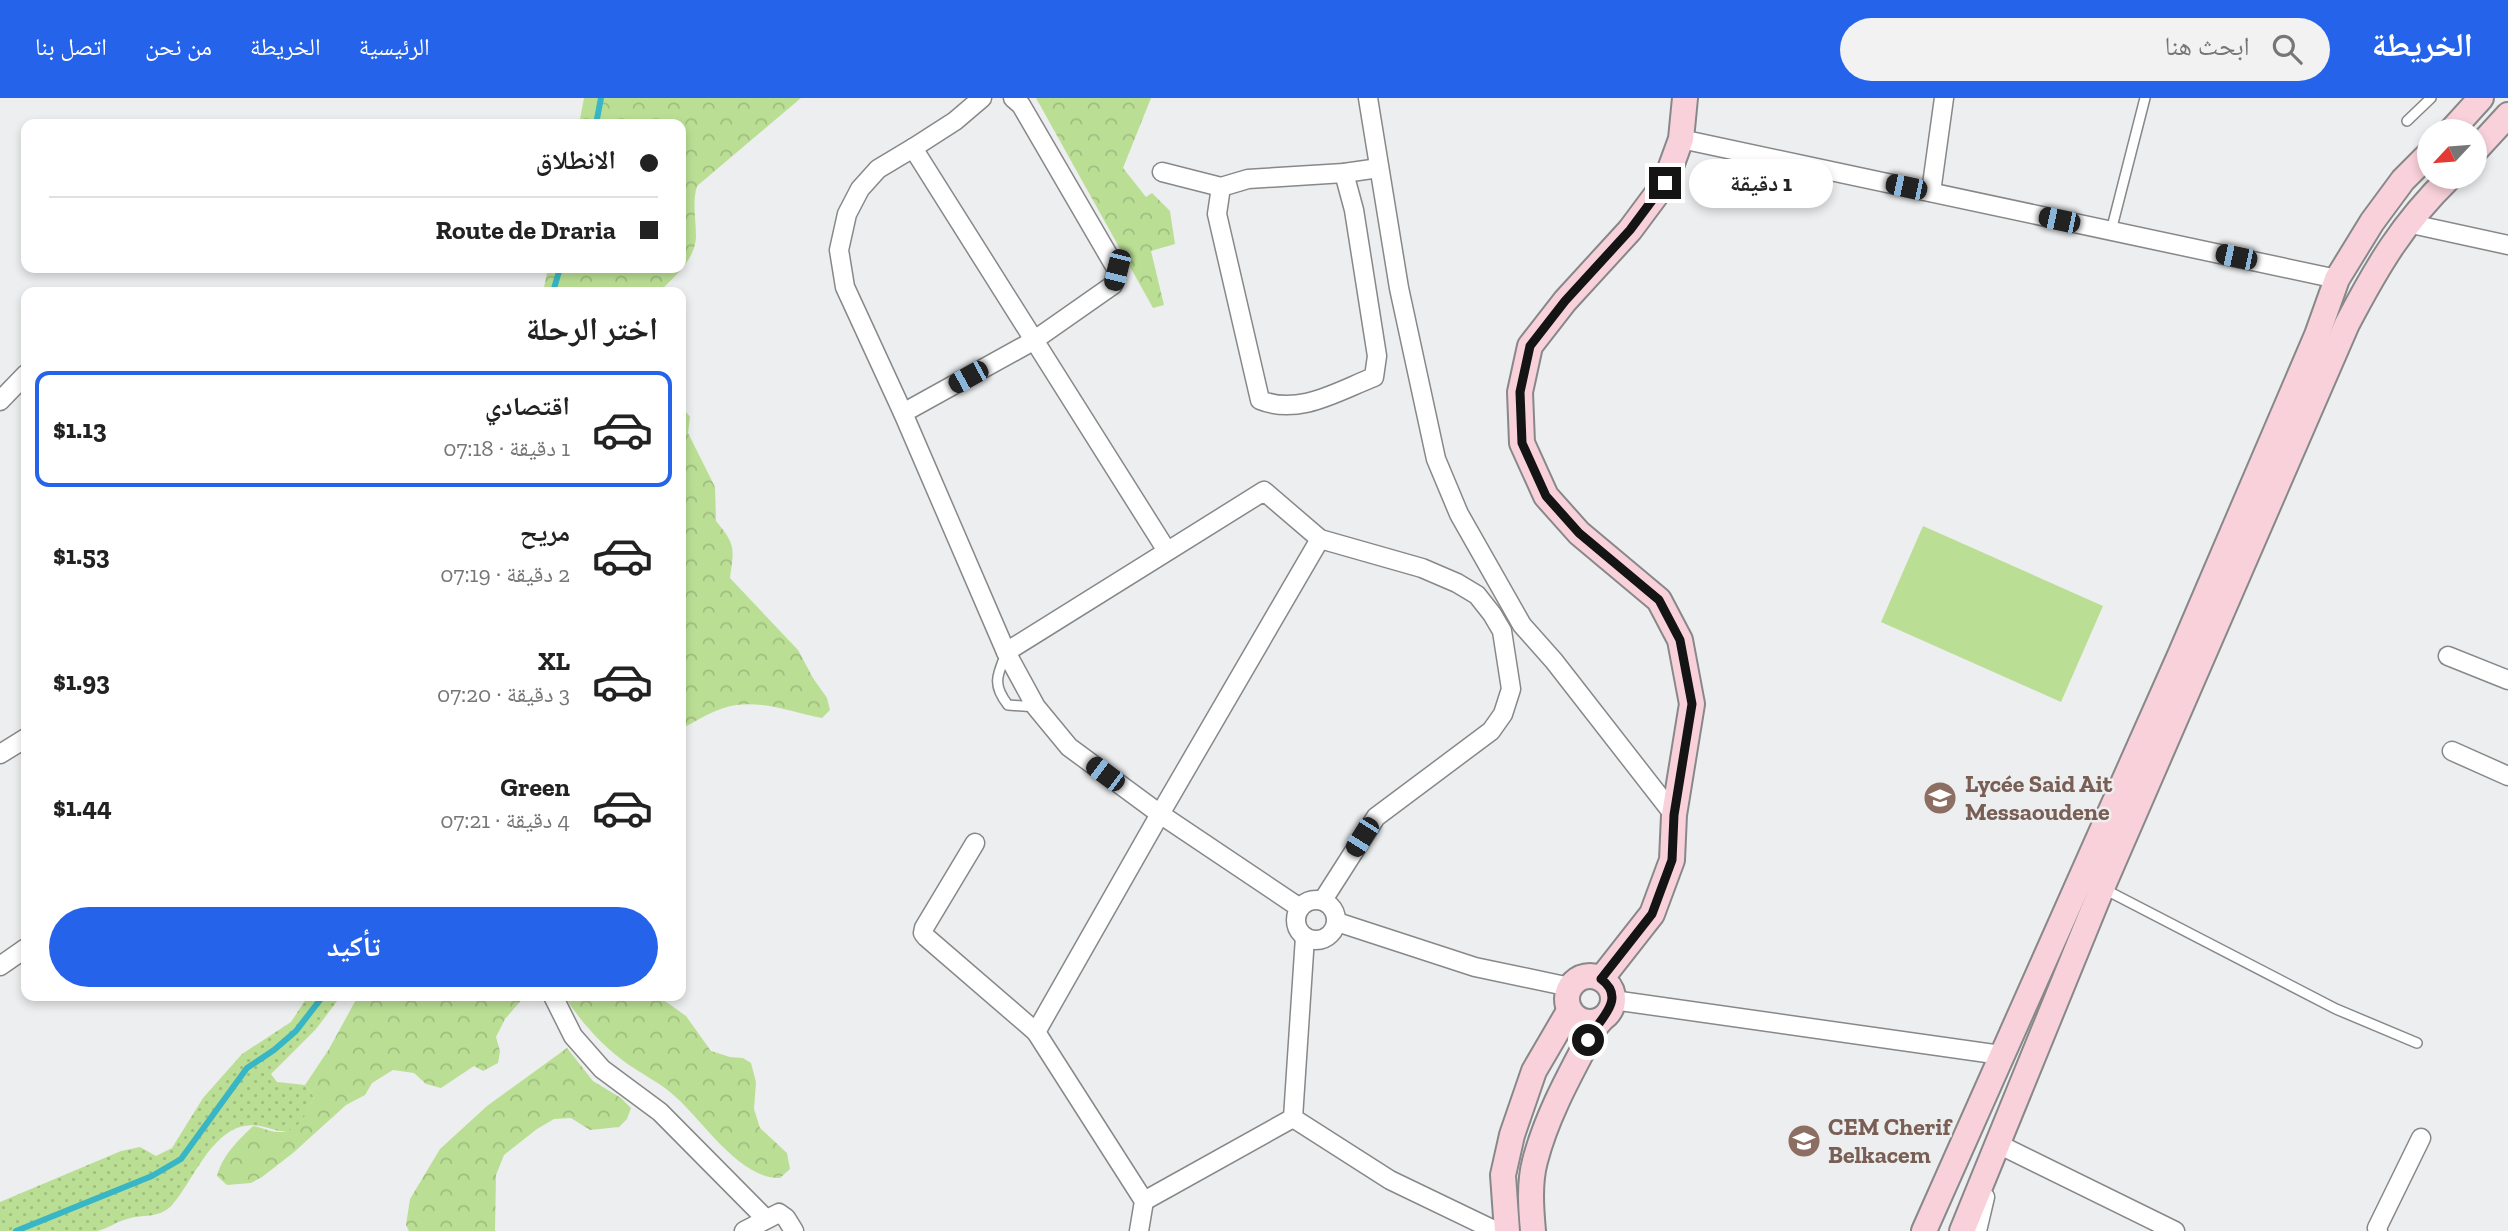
<!DOCTYPE html>
<html lang="ar">
<meta charset="utf-8">
<style>
:root{--surface:#fff;--page:#f2f2f2;--text:#222;--muted:#767676;--line:#e0e0e0;--accent:#2563eb}
body{margin:0;font-family:"Zilla Slab","Noto Naskh Arabic",serif;background:var(--page);color:var(--text);direction:rtl;height:100vh;display:flex;flex-direction:column;font-size:26px;white-space:nowrap}
*{box-sizing:border-box;margin:0}
p{font-size:23px;color:var(--muted)}
.icon{flex:none;width:38px;height:38px;fill:none;stroke:currentColor;stroke-width:2;stroke-linecap:round;stroke-linejoin:round}
.map{position:relative;flex:1;overflow:hidden;direction:ltr}
.details{position:absolute;left:21px;top:189px;width:665px;height:714px;display:flex;flex-direction:column;background:var(--surface);border-radius:14px;box-shadow:0 4px 10px #0003;direction:rtl}
.details>*{flex:none}
.banner{position:absolute;left:21px;top:21px;width:665px;height:154px;border-radius:14px;box-shadow:0 4px 10px #0003;direction:rtl;display:grid;align-content:center;height:154px;padding:0 28px;background:var(--surface)}
.needle{width:46px;rotate:244deg}
.fabs{position:absolute;left:2417px;top:21px;display:grid;gap:14px}
.fabs a{display:grid;place-items:center;width:70px;height:70px;border-radius:50%;background:var(--surface);box-shadow:0 4px 10px #0003;font-size:35px}
.end{position:absolute;width:32px;height:32px;margin:-16px;border:9px solid #141415;background:#fff;box-shadow:0 0 0 4px #fff}
.from{border-radius:50%}
.bubble{position:absolute;height:49px;border-radius:24px;background:var(--surface);box-shadow:0 4px 10px #0003;font-size:23px;font-weight:800;line-height:49px;text-align:center;direction:rtl}
.car{position:absolute;width:21px;height:42px;margin:-21px -10px;border-radius:9px;box-shadow:0 0 5px 2px #0007;background:linear-gradient(#222 24%,#8ab4d8 0 40%,#222 0 76%,#8ab4d8 0 86%,#222 0)}
.banner b{display:flex;align-items:center;gap:24px;height:66px;font-size:26px}
.banner b+b{border-top:2px solid var(--line)}
.banner i{width:18px;height:18px;background:var(--text)}
ul{padding:0;list-style:none}
li{display:flex;align-items:center;gap:21px;height:116px;margin:0 14px 10px;padding:0 14px;border:4px solid transparent;border-radius:14px}
li div{flex:1}
li b{display:block;font-size:26px}
li em{font-style:normal;font-weight:800}
li.on{border-color:var(--accent)}
li>.icon{width:63px;height:63px;stroke-width:1.5}
h2{padding:0 28px;font-size:32px;line-height:84px}
.button{display:flex;gap:14px;margin-top:auto;padding:14px 28px}
.button a{flex:1;height:80px;border-radius:42px;background:var(--accent);color:#fff;font-size:28px;font-weight:800;line-height:80px;text-align:center}
header{display:flex;align-items:center;gap:42px;box-sizing:border-box;height:98px;padding:0 35px;background:var(--accent);color:#fff}
header strong{font-size:33px}
nav{display:flex;gap:38px;margin-inline-start:auto;font-size:24px}
.search{width:490px;height:63px;background:var(--page);display:flex;align-items:center;gap:18px;box-sizing:border-box;padding:0 24px;border-radius:38px;color:var(--muted);font-size:26px}
.map>svg:first-child{display:block}
.grass{fill:url(#grass-dots)}
.forest{fill:url(#forest-crowns)}
.pitch{fill:#badf94}
.lines{fill:none;stroke-linecap:round;stroke-linejoin:round}
.stream{stroke:#38b6c5;stroke-width:6}
.lane-casing{stroke:#878889;stroke-width:12}
.street-casing{stroke:#878889;stroke-width:21}
.secondary-casing{stroke:#878889;stroke-width:28}
.lane{stroke:#fff;stroke-width:9}
.street{stroke:#fff;stroke-width:18}
.secondary{stroke:#f9d1db;stroke-width:24}
.route{stroke:#141415;stroke-width:9}
.labels{text-anchor:middle;stroke-width:5;stroke-linejoin:round;paint-order:stroke}
.education-label{font-size:24px;font-weight:bold;fill:#785e54;stroke:#edeeef;text-anchor:start}
</style>
<header>
<strong>الخريطة</strong>
<div class="search"><svg class="icon" aria-label="search" viewBox="0 0 24 24"><circle cx="10" cy="10" r="6"/><path d="M15 15l6 6"/></svg>ابحث هنا</div>
<nav><a>الرئيسية</a><a>الخريطة</a><a>من نحن</a><a>اتصل بنا</a></nav>
</header>
<div class="map">
<svg width="2508" height="1133" viewBox="0 0 2508 1133">
<defs>
<pattern id="grass-dots" width="8" height="8" patternUnits="userSpaceOnUse" patternTransform="scale(1.75)"><rect width="8" height="8" fill="#badf94"/><path d="M2 2h.1M6 6h.1" fill="none" stroke="#9fbe7f" stroke-width="1.8" stroke-linecap="round"/></pattern>
<pattern id="forest-crowns" width="20" height="18" patternUnits="userSpaceOnUse" patternTransform="scale(1.75)"><rect width="20" height="18" fill="#badf94"/><path d="M2 6a3 3 0 1 1 6 0M12 15a3 3 0 1 1 6 0" fill="none" stroke="#9fbe7f"/></pattern>
</defs>
<rect width="100%" height="100%" fill="#edeeef"/>
<!-- grass -->
<path class="grass" d="M 308,898 L 341,898 L 316,931 L 271,976 L 277,984 L 305,987 L 314,999 C 289,1062 273,1016 237,1030 C 207,1042 191,1086 172,1107 C 159,1121 142,1116 127,1121 C 116,1124 107,1131 97,1133 C 88,1133 78,1133 70,1133 C 47,1133 23,1133 0,1133 L 0,1104 L 121,1053 L 140,1049 L 156,1058 L 172,1050 L 203,1000 L 242,956 L 291,924 Z"/>
<!-- forest -->
<g class="forest">
<path d="M 584,0 L 801,0 L 697,88 C 692,105 696,121 696,139 C 695,162 674,179 659,194 L 543,194 L 548,170 L 681,170 L 681,26 L 579,26 Z"/>
<polygon points="1036,0 1151,0 1123,70 1146,99 1152,95 1170,113 1175,146 1151,153 1164,207 1153,210"/>
<path d="M 681,307 L 690,319 L 688,335 L 715,389 L 716,423 C 736,447 734,450 730,480 L 798,552 L 813,580 L 827,600 L 830,612 L 822,620 C 794,615 765,603 736,607 C 716,610 698,622 681,631 Z"/>
<path d="M 358,898 L 525,898 L 505,921 L 496,939 L 500,953 L 498,965 L 483,973 L 474,968 L 441,990 L 426,986 L 414,975 L 393,972 L 372,985 L 365,997 L 346,1007 L 293,1055 L 262,1079 L 251,1085 L 227,1087 L 217,1078 C 223,1056 238,1043 253,1028 C 262,1029 273,1035 281,1034 C 299,1034 308,1013 314,999 L 305,987 L 329,951 Z"/>
<path d="M 564,898 L 658,898 L 686,918 L 711,953 L 730,959 L 743,960 L 751,965 L 756,984 L 754,1011 L 760,1030 L 787,1055 L 790,1071 L 780,1080 C 738,1081 701,1019 670,994 C 658,984 642,976 629,967 C 603,949 581,924 564,898 Z"/>
<polygon points="567,950 593,983 621,1000 631,1010 627,1021 619,1029 590,1032 571,1020 554,1021 537,1031 504,1057 496,1077 495,1133 409,1133 406,1127 410,1101 440,1051 487,1008"/>
</g>
<!-- pitch -->
<polygon class="pitch" points="1923,428 2103,508 2061,604 1881,524"/>
<g class="lines">
<!-- stream -->
<g class="stream">
<polyline points="596,26 601,0"/>
<polyline points="553,194 560,170"/>
<polyline points="16,1133 152,1078 181,1061 247,970 274,952 296,933 323,898"/>
</g>
<defs>
<g id="lane">
<polyline points="2407,23 2431,0"/>
<polyline points="2111,133 2145,0"/>
<path d="M 1006,556 C 997,577 992,587 1008,607 L 1036,609"/>
<polyline points="2104,791 2336,911 2417,945"/>
</g>
<g id="street">
<polyline points="1368,0 1399,190 1436,361 1459,416 1522,527 1554,563 1674,717"/>
<polyline points="1681,41 2337,181"/>
<polyline points="913,50 955,23 982,0"/>
<polyline points="1162,74 1221,89 1248,81 1344,75 1379,70"/>
<path d="M 1221,89 L 1217,116 L 1260,302 C 1299,318 1338,293 1374,279 L 1377,258 L 1354,112 L 1344,75"/>
<polyline points="1931,94 1944,0"/>
<polyline points="2407,125 2508,147"/>
<polyline points="0,303 26,276"/>
<polyline points="903,315 1033,243 1113,187 1117,172 1021,7 1013,0"/>
<polyline points="1167,453 913,50 878,71 860,91 847,116 839,152 845,189 903,315 1006,554 1036,609 1069,649 1160,716 1300,810"/>
<polyline points="1006,554 1264,393 1320,441 1422,470 1457,485 1477,497 1492,516 1502,533 1511,591 1503,616 1491,633 1376,719 1323,802"/>
<polyline points="2448,558 2508,582"/>
<polyline points="2452,653 2508,678"/>
<polyline points="0,656 26,640"/>
<polyline points="975,745 924,830 923,835 926,839 1036,934 1144,1103 1139,1133"/>
<circle cx="1316" cy="822" r="20"/>
<polyline points="1337,824 1475,869 1570,889"/>
<polyline points="0,868 26,850"/>
<polyline points="553,898 573,938 602,971 660,1014 765,1120"/>
<polyline points="1613,902 2001,957"/>
<polyline points="1036,934 1160,716 1320,441"/>
<polyline points="1293,1020 1390,1082 1496,1133"/>
<polyline points="1293,1020 1305,839"/>
<polyline points="1995,1058 1998,1046 2175,1133"/>
<polyline points="1144,1103 1293,1020"/>
<polyline points="744,1133 779,1115 786,1120 794,1133"/>
<polyline points="1977,1133 1985,1099"/>
<polyline points="2378,1133 2377,1130 2421,1040"/>
</g>
<g id="secondary">
<polyline points="2451,33 2481,0"/>
<polyline points="2474,54 2508,17"/>
<circle cx="1590" cy="901" r="23"/>
<polyline points="1601,881 1652,816 1672,762 1674,717 1692,606 1680,542 1659,502 1579,435 1546,398 1522,345 1520,294 1530,248 1565,203 1630,132 1665,85 1681,41 1685,0"/>
<polyline points="1507,1133 1503,1077 1512,1037 1534,973 1569,913"/>
<path d="M 1533,1133 C 1531,1111 1529,1085 1535,1063 C 1547,1016 1573,971 1595,929 L 1601,922"/>
<polyline points="1924,1133 2180,557 2317,237 2337,181 2372,124 2403,82 2429,56"/>
<path d="M 1962,1133 L 2102,790 L 2347,226 C 2378,167 2402,126 2450,79"/>
</g>
</defs>
<!-- lane casing -->
<use href="#lane" class="lane-casing"/>
<!-- street casing -->
<use href="#street" class="street-casing"/>
<!-- secondary casing -->
<use href="#secondary" class="secondary-casing"/>
<!-- lane -->
<use href="#lane" class="lane"/>
<!-- street -->
<use href="#street" class="street"/>
<!-- secondary -->
<use href="#secondary" class="secondary"/>
</g>
<g class="lines">
<!-- route -->
<path class="route" d="M 1588,942 C 1598,922 1628,901 1601,881 L 1652,816 L 1672,762 L 1674,717 L 1692,606 L 1680,542 L 1659,502 L 1579,435 L 1546,398 L 1522,345 L 1520,294 L 1530,248 L 1565,203 L 1630,132 L 1665,85"/>
</g>
<!-- icons -->
<defs>
<symbol id="school-disc" viewBox="-11 -11 22 22"><circle r="9.5" fill="#8d6e63" stroke="#edeeef"/><path d="M0-5L7-2L0 1L-7-2ZM-4 1L0 2.5L4 1V4Q0 6-4 4Z" fill="#fff"/></symbol>
</defs>
<g fill-rule="evenodd">
<use href="#school-disc" x="1921" y="681" width="38" height="38"/>
<use href="#school-disc" x="1785" y="1024" width="38" height="38"/>
</g>
<g class="labels">
<!-- education labels -->
<g class="education-label">
<text x="1965" y="694">Lycée Said Ait<tspan x="1965" dy="28">Messaoudene</tspan></text>
<text x="1828" y="1037">CEM Cherif<tspan x="1828" dy="28">Belkacem</tspan></text>
</g>
</g>
</svg>
<div class="fabs">
<a><svg class="needle" viewBox="-14 -14 28 28"><path d="M0-13l5 13h-10z" fill="#e53935"/><path d="M0 13l5-13h-10z" fill="#767676"/></svg></a>
</div>
<i class="end from" style="left:1588px;top:942px"></i>
<i class="end" style="left:1665px;top:85px"></i>
<div class="bubble" style="left:1689px;top:61px;width:144px">1 دقيقة</div>
<i class="car" style="left:1906px;top:89px;rotate:282deg"></i>
<i class="car" style="left:2059px;top:122px;rotate:282deg"></i>
<i class="car" style="left:2236px;top:159px;rotate:282deg"></i>
<i class="car" style="left:1117px;top:172px;rotate:194deg"></i>
<i class="car" style="left:968px;top:279px;rotate:241deg"></i>
<i class="car" style="left:1105px;top:676px;rotate:307deg"></i>
<i class="car" style="left:1362px;top:739px;rotate:212deg"></i>
<div class="banner">
<b><i class="from"></i>الانطلاق</b>
<b><i></i>Route de Draria</b>
</div>
<section class="details">
<h2>اختر الرحلة</h2>
<ul>
<li class="on"><svg class="icon" aria-label="car" viewBox="0 0 24 24"><path d="M5 17H2v-5l4-1 3-4h7l3 4 3 1v5h-3M9 17h6M6 11h13"/><circle cx="7" cy="17" r="2"/><circle cx="17" cy="17" r="2"/></svg><div><b>اقتصادي</b><p>1 دقيقة · 07:18</p></div><em>$1.13</em></li>
<li><svg class="icon" aria-label="car" viewBox="0 0 24 24"><path d="M5 17H2v-5l4-1 3-4h7l3 4 3 1v5h-3M9 17h6M6 11h13"/><circle cx="7" cy="17" r="2"/><circle cx="17" cy="17" r="2"/></svg><div><b>مريح</b><p>2 دقيقة · 07:19</p></div><em>$1.53</em></li>
<li><svg class="icon" aria-label="car" viewBox="0 0 24 24"><path d="M5 17H2v-5l4-1 3-4h7l3 4 3 1v5h-3M9 17h6M6 11h13"/><circle cx="7" cy="17" r="2"/><circle cx="17" cy="17" r="2"/></svg><div><b>XL</b><p>3 دقيقة · 07:20</p></div><em>$1.93</em></li>
<li><svg class="icon" aria-label="car" viewBox="0 0 24 24"><path d="M5 17H2v-5l4-1 3-4h7l3 4 3 1v5h-3M9 17h6M6 11h13"/><circle cx="7" cy="17" r="2"/><circle cx="17" cy="17" r="2"/></svg><div><b>Green</b><p>4 دقيقة · 07:21</p></div><em>$1.44</em></li>
</ul>
<div class="button"><a>تأكيد</a></div>
</section>
</div>
